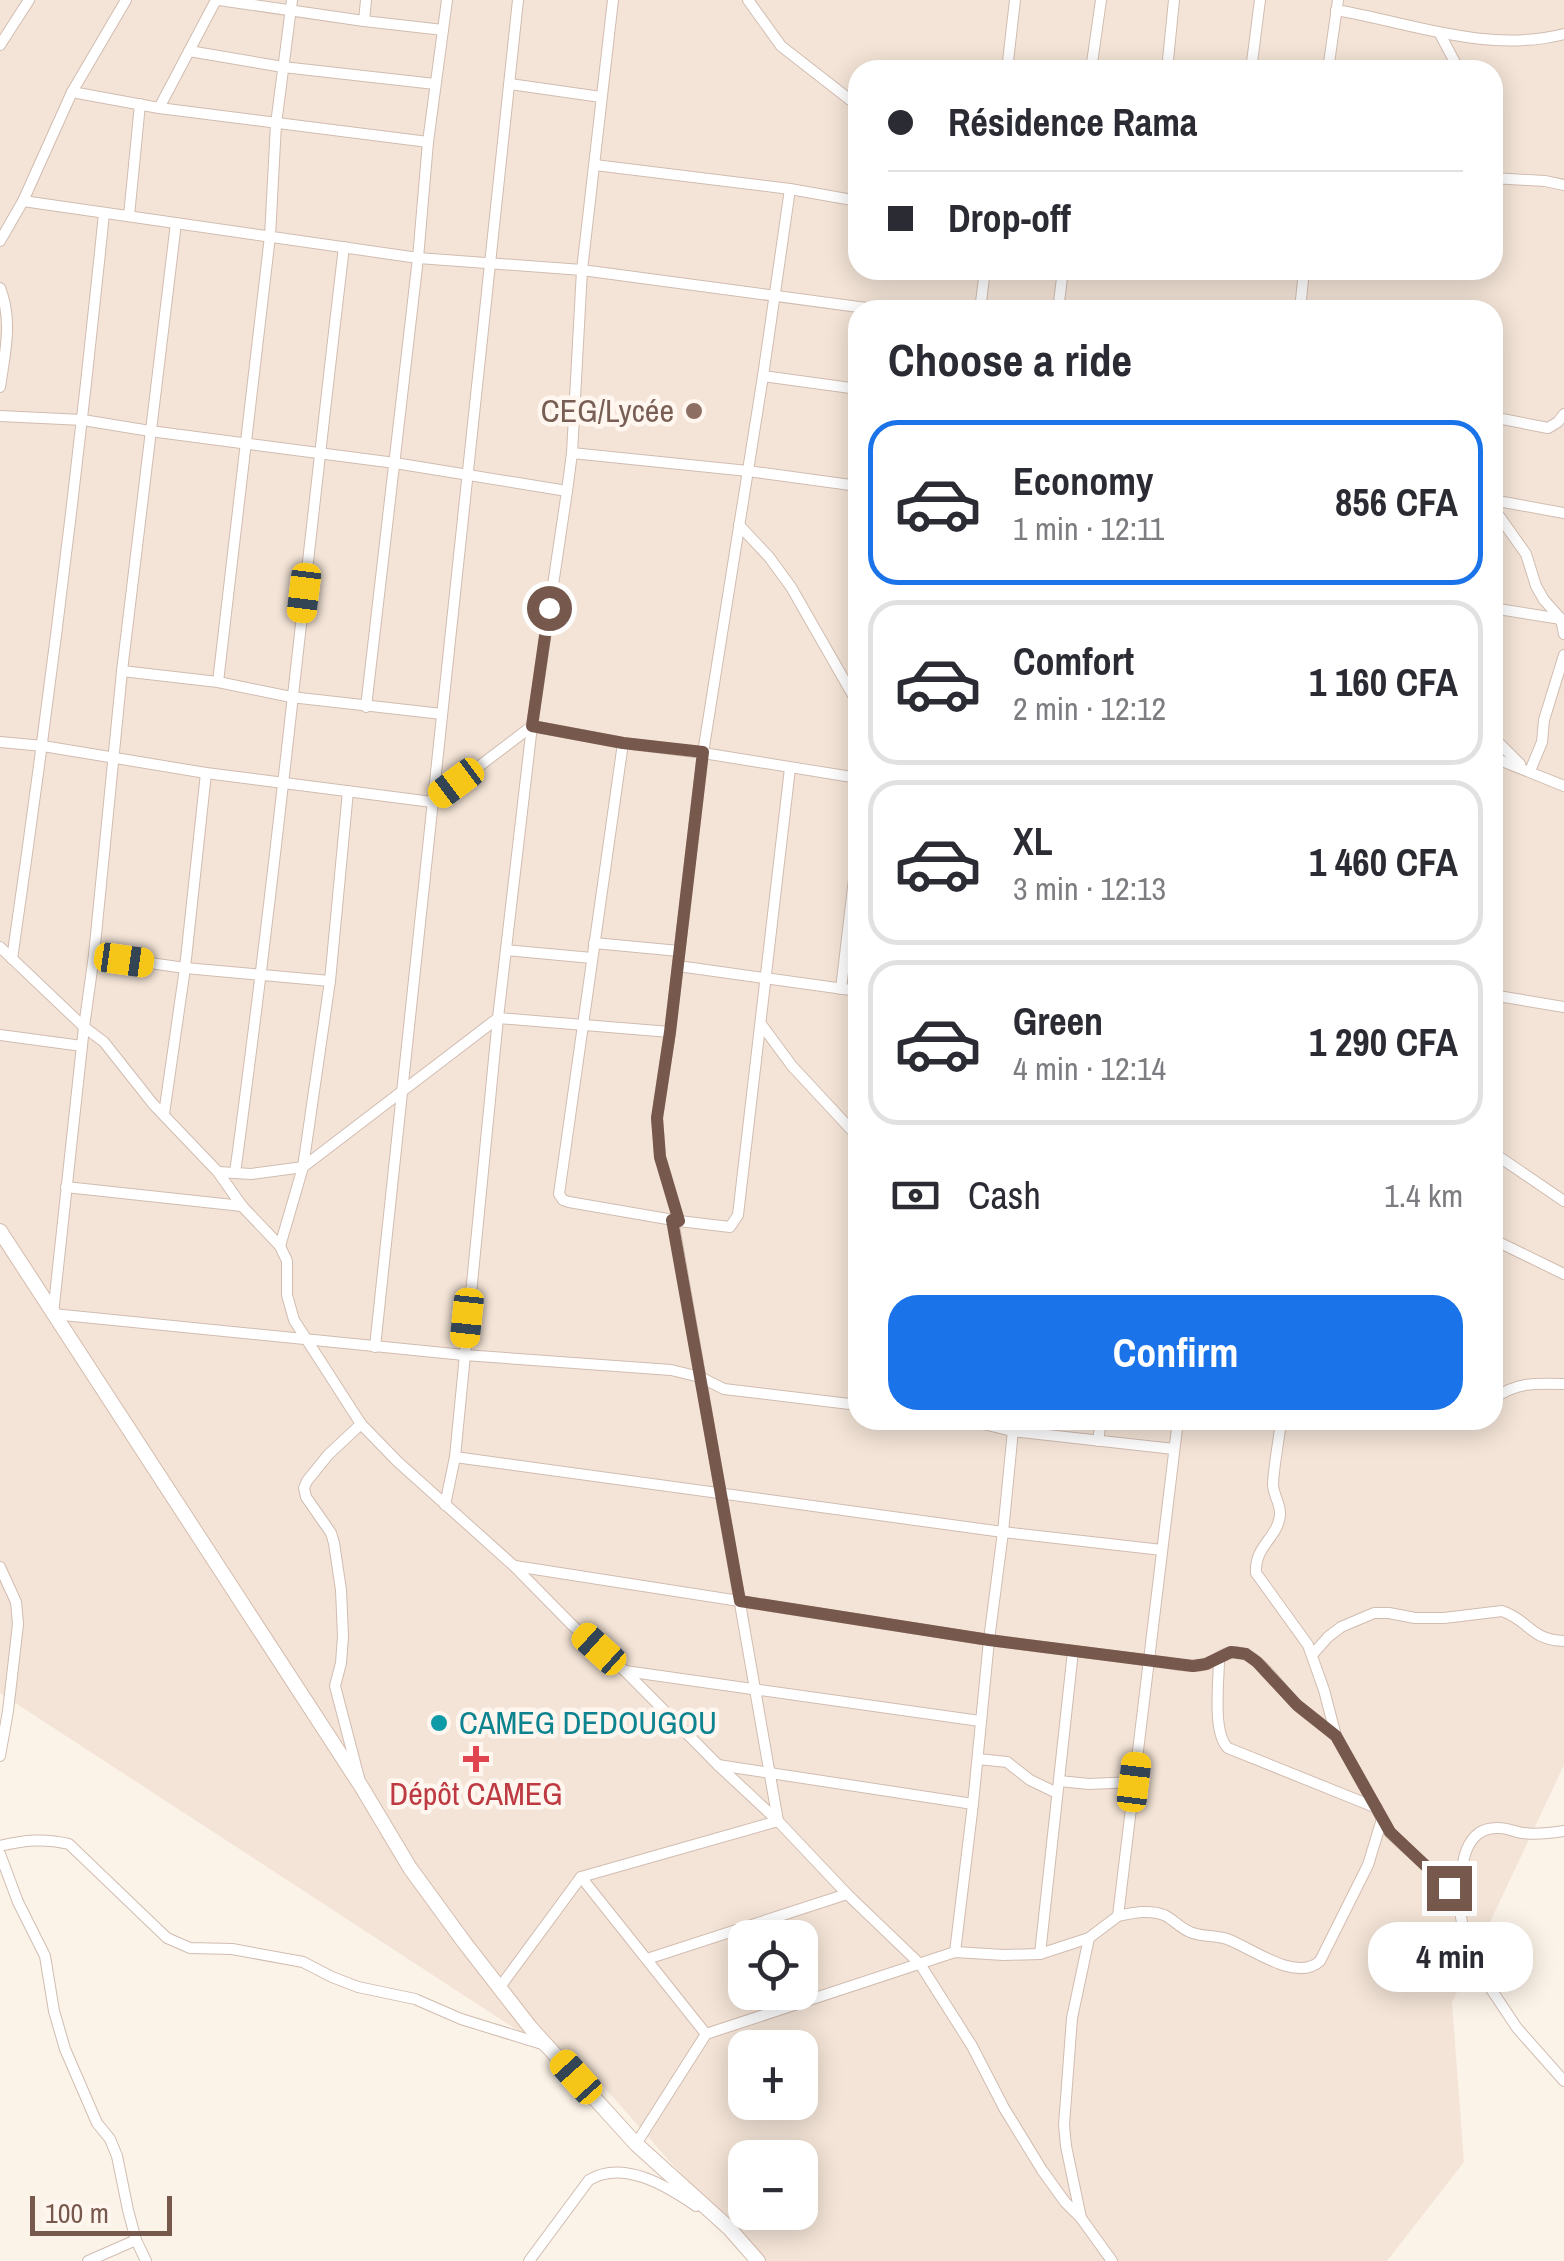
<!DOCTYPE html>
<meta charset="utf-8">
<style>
:root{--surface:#fff;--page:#f2f2f3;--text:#2b2b33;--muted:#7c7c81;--line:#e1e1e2;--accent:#1a73e8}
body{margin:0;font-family:"Archivo Narrow",sans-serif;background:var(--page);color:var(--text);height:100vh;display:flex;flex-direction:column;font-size:38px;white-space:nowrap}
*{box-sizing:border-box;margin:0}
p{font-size:32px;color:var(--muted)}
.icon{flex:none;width:55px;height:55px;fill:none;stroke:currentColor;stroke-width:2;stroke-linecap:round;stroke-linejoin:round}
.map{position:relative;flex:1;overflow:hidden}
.panel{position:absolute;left:848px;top:300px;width:655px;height:1130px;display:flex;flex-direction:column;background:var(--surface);border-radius:30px;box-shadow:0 5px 25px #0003}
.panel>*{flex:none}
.banner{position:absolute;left:848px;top:60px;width:655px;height:220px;border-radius:30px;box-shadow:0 5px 25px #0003;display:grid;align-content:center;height:220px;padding:0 40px;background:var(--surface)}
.buttons{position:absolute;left:728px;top:1920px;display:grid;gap:20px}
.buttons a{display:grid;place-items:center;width:90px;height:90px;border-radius:20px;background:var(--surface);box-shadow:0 5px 25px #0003;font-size:50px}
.scale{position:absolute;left:30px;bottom:25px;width:142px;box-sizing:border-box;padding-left:10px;border:5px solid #77584c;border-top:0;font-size:28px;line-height:35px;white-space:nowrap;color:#77584c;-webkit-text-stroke:8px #fff7ef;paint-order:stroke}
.end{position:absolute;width:45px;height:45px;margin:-22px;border:12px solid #77584c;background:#fff;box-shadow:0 0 0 5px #fff}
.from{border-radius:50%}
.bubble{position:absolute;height:70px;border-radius:30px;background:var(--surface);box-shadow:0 5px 25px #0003;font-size:32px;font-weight:700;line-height:70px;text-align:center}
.car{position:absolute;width:30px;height:60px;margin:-30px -15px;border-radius:12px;box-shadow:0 0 8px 2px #0007;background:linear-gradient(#f5c518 24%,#345 0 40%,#f5c518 0 76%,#345 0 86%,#f5c518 0)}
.banner b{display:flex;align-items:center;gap:35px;height:95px;font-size:38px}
.banner b+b{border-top:2px solid var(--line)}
.banner i{width:25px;height:25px;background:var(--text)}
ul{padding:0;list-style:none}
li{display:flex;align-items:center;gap:30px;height:165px;margin:0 20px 15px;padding:0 20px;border:5px solid var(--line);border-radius:30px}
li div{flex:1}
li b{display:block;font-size:38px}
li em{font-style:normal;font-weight:700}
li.selected{border-color:var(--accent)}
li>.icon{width:90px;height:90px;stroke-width:1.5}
h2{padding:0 40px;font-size:45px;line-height:120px}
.pay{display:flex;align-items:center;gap:25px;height:110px;padding:0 40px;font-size:38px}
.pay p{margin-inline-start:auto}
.cta{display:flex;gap:20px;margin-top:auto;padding:20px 40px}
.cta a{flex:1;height:115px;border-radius:30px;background:var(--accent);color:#fff;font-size:40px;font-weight:700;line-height:115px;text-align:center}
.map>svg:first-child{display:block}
.residential{fill:#f4e4d7;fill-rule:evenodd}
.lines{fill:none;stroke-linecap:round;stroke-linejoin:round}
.street-casing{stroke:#d1bcb0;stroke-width:12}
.secondary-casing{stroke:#d4bcae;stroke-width:16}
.street{stroke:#fff;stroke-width:10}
.secondary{stroke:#fff;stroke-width:14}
.route{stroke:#77584c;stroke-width:12}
.education-dot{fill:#8d6e63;stroke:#fff7ef;stroke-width:4}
.culture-dot{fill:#0f9aa8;stroke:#fff7ef;stroke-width:4}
.health-dot{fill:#e0444e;stroke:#fff7ef;stroke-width:4}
.labels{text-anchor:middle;stroke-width:9;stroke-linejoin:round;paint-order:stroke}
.education-label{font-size:32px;fill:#785e54;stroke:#fff7ef;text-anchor:end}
.culture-label{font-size:32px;fill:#0d838f;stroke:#fff7ef;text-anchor:start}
.health-label{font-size:32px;fill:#be3a42;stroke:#fff7ef}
</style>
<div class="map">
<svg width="1564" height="2261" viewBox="0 0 1564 2261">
<rect width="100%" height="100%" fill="#fcf3e8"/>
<!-- residential -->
<path class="residential" d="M 0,0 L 1564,0 L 1564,1765 L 1452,2003 L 1464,2162 L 1387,2261 L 758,2261 L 603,2086 L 0,1693 ZM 858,70 L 1492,70 L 1492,270 L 858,270 ZM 858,310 L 1492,310 L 1492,1420 L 858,1420 ZM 745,1938 L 800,1938 L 800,1992 L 745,1992 ZM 745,2048 L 800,2048 L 800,2102 L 745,2102 ZM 745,2158 L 800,2158 L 800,2212 L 745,2212 Z"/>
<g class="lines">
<defs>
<g id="street">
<polyline points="219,0 364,21 443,30"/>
<polyline points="613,0 582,270 881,310"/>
<polyline points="748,0 781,46 858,106"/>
<path d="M 1336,10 C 1412,23 1487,54 1564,34"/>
<polyline points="364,21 366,0"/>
<polyline points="1440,34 1459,70"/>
<polyline points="0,45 29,0"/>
<polyline points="189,51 283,67 435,84"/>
<polyline points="1007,70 1015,0"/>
<polyline points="1091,70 1101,0"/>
<polyline points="1167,70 1174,0"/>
<polyline points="1251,70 1260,0"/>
<polyline points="1328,70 1338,0"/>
<polyline points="510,84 601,97"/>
<polyline points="72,92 159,108 428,142"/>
<polyline points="159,108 216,0"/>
<polyline points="595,165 790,189 858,201"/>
<polyline points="1492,178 1545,181 1564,185"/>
<polyline points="23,201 72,92 126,0"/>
<polyline points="129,216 140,104"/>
<polyline points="176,223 122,671 94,955 84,1027 53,1314 464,1355 671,1370 700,1377 724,1389 858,1405"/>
<polyline points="0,241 23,201 418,258 582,270 572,453 567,491"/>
<path d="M 0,288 C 13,320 5,353 0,387"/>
<polyline points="980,310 985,270"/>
<polyline points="1058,310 1063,270"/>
<polyline points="1300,310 1304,270"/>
<polyline points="763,376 858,389"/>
<polyline points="0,416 83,420 150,431 395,463 567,491 532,726 432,802 206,773 43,746 0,742"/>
<polyline points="1492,417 1548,428 1558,422 1564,414"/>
<polyline points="572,453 748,471 858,486"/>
<polyline points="1492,500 1564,513"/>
<polyline points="1492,506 1526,554 1536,586 1544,600 1561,619 1564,634"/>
<polyline points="739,525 769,557 791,587 858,704"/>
<polyline points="1492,608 1561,619"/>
<polyline points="122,671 218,682 291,697 442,714"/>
<polyline points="218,682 270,236 276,124 292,0"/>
<polyline points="366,707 418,258 428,142 447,0"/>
<polyline points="1492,736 1520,764"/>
<polyline points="623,743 559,1194 563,1200 569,1202 679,1221 730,1227 738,1215 790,768"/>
<polyline points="1492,757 1564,786"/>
<polyline points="1530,771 1542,742 1544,720 1564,655"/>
<polyline points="594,943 679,951"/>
<polyline points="0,947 84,1027 104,1042 153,1104 218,1172 242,1206 280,1246 287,1261 287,1295 294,1320 361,1424 398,1462 514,1566 573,1626 625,1671 718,1765 778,1821 847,1894 920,1964 972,2046 1004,2108 1042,2170 1065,2202 1081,2218 1112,2261"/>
<polyline points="506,950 592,958"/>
<polyline points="94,955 185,968 330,981"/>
<path d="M 12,959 C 48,711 79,462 104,213"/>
<polyline points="678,966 858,991"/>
<polyline points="841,989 858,845"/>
<polyline points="1492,995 1564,1007"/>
<polyline points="761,1024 792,1066 858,1137"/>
<polyline points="0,1035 82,1046"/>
<polyline points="164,1114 185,968 206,773"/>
<polyline points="1492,1152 1564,1201"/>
<path d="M 218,1172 L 235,1173 C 277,865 307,556 344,247"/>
<polyline points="235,1173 251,1174 303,1167 330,981 348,791"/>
<polyline points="66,1187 242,1206"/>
<polyline points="679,1221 660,1157 657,1118 670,1032 703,753 763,376 790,189"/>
<polyline points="1492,1239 1564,1274"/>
<polyline points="280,1246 303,1167 498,1018 532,726 623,743 703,753 858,778"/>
<polyline points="375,1347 518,0"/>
<path d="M 1492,1399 C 1518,1382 1534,1383 1564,1384"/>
<polyline points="967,1420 1012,1431 1174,1449"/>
<path d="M 1281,1420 C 1279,1441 1274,1463 1273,1484 C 1273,1495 1281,1504 1280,1515 C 1278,1538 1254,1546 1256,1573 L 1308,1645 L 1324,1690 L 1336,1736 L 1390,1833 L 1449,1887 L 1459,1906 L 1466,1944 L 1471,1959 L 1517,2028 L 1564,2081"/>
<polyline points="1098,1441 1101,1420"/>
<polyline points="455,1457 1003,1532 1162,1550"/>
<polyline points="445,1505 455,1457 498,1018 670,1032"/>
<path d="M 515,1566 L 989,1640 L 1168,1663 C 1180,1665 1194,1668 1207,1664 C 1217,1661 1223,1651 1235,1652 C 1260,1653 1281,1691 1299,1707 C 1311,1717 1324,1726 1336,1736"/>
<polyline points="0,1567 16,1602 18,1624 8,1711 0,1756"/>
<path d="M 1312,1655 L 1328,1637 L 1341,1627 L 1374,1613 L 1389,1613 L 1415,1618 L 1444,1618 L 1502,1611 C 1529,1620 1530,1640 1564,1641"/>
<path d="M 1219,1659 C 1219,1681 1212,1733 1228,1748 L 1377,1808"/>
<polyline points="625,1671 980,1721"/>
<polyline points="978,1759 1007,1762 1030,1780 1057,1793"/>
<polyline points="718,1765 973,1804"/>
<polyline points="359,1778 335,1686 341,1663 343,1636 341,1590 334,1543 331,1533 306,1497 304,1488 307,1481 328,1455 361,1424"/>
<polyline points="1059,1781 1089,1784 1134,1782"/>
<path d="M 0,1846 C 24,1840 45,1838 69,1844 L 167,1938 L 190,1948 L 232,1949 L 303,1962 L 332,1977 L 358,1987 L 415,1999 L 461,2019 L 542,2044 L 546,2047"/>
<polyline points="0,1854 18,1902 45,1956 54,2011 65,2049 97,2123 110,2139 117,2156 128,2210 136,2240 146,2261"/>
<polyline points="581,1877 706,2034"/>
<path d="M 1459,1905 C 1461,1877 1459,1826 1499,1828 C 1507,1828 1515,1832 1523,1833 C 1537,1835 1551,1833 1564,1831"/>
<path d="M 1118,1916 C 1132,1913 1149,1909 1164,1915 C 1173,1919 1180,1928 1190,1932 C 1201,1937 1215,1935 1227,1939 C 1252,1948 1296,1983 1320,1961 L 1368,1865 L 1382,1819"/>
<polyline points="955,1952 973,1804 989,1640 1003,1532 1014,1420"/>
<polyline points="1040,1954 1073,1651"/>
<polyline points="647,1959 847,1894"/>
<polyline points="500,1987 581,1877 778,1821 673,1220"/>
<polyline points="636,2144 706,2034 955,1952 1004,1955 1040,1954 1089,1938 1118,1916 1178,1420"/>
<polyline points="1081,2218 1066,2146 1064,2125 1072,2018 1089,1938"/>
<polyline points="88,2261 136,2240"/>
<path d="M 529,2261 L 589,2180 C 623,2159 667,2186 696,2206"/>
</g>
<polyline id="secondary" points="0,1231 361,1786 410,1868 464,1942 530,2027 636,2144 729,2228 758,2261"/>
</defs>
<!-- street casing -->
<use href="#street" class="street-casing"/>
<!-- secondary casing -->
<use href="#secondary" class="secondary-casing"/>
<!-- street -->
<use href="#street" class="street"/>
<!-- secondary -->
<use href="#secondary" class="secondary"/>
</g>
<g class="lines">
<!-- route -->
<polyline class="route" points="549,608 532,726 623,743 703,752 670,1032 657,1118 660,1157 679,1221 672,1220 740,1601 989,1640 1193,1666 1206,1664 1231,1652 1246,1654 1257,1662 1297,1705 1336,1736 1390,1832 1449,1888"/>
</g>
<!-- markers -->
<circle class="education-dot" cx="694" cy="411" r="10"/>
<circle class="culture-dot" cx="439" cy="1723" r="10"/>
<path class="health-dot" d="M471 1744h10v10h10v10h-10v10h-10v-10h-10v-10h10z"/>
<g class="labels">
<!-- education labels -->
<g class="education-label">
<text x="674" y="422">CEG/Lycée</text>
</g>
<!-- culture labels -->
<g class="culture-label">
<text x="459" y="1734">CAMEG DEDOUGOU</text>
</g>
<!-- health labels -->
<g class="health-label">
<text x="476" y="1805">Dépôt CAMEG</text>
</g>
</g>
</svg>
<div class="buttons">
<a><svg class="icon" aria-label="locate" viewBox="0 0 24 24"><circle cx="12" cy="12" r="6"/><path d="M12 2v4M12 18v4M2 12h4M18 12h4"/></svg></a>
<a>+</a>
<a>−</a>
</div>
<div class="scale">100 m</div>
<i class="end from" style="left:549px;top:608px"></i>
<i class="end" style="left:1449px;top:1888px"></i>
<div class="bubble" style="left:1368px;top:1922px;width:165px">4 min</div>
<i class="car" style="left:304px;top:593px;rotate:187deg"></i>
<i class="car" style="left:456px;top:783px;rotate:233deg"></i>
<i class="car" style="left:124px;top:960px;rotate:98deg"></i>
<i class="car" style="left:467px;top:1318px;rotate:186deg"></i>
<i class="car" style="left:599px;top:1649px;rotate:312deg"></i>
<i class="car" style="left:1134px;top:1782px;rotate:7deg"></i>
<i class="car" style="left:576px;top:2077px;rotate:318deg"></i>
<div class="banner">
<b><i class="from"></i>Résidence Rama</b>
<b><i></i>Drop-off</b>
</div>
<section class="panel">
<h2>Choose a ride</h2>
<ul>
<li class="selected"><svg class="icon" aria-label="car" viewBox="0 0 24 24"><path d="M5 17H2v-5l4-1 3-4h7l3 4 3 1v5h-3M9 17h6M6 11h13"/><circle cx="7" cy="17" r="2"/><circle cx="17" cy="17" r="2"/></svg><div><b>Economy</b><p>1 min · 12:11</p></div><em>856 CFA</em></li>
<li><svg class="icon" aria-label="car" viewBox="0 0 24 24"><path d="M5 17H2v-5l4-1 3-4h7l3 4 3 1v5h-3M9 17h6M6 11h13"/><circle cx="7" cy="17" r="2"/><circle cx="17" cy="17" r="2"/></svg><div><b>Comfort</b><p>2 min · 12:12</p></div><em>1 160 CFA</em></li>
<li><svg class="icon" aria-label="car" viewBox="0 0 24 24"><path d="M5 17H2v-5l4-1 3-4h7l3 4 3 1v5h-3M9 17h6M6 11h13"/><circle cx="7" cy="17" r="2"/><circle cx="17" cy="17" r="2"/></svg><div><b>XL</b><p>3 min · 12:13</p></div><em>1 460 CFA</em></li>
<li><svg class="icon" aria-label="car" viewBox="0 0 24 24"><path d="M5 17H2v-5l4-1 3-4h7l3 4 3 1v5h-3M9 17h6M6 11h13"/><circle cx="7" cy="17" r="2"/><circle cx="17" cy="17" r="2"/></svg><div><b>Green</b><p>4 min · 12:14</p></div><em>1 290 CFA</em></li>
</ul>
<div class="pay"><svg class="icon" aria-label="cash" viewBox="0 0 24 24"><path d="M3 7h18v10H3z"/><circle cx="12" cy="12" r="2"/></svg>Cash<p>1.4 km</p></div>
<div class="cta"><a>Confirm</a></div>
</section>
</div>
